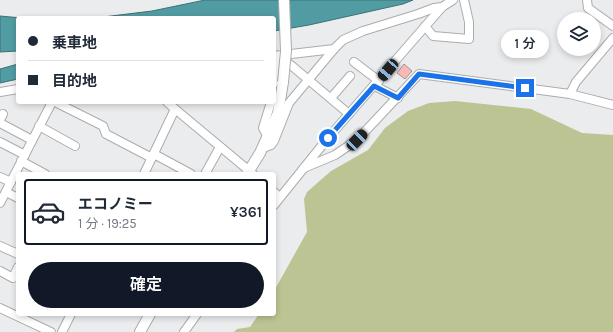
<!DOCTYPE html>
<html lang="ja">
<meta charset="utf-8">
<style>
:root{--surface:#fff;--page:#f6f6f7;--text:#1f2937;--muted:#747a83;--line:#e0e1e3;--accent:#111827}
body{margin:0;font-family:Karla,"Noto Sans JP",sans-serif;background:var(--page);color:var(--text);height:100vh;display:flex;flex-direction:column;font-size:15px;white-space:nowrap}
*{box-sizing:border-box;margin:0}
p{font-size:13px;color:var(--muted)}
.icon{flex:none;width:22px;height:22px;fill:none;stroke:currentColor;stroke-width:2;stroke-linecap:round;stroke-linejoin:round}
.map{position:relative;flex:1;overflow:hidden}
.sheet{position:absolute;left:16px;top:172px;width:260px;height:144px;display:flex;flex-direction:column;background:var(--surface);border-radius:4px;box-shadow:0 2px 6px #0003}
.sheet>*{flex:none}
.banner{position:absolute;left:16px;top:16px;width:260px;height:88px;border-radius:4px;box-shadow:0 2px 6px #0003;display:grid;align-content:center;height:88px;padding:0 12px;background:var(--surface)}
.tools{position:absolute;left:557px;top:12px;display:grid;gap:8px}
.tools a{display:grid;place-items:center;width:44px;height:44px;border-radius:50%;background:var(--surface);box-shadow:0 2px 6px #0003;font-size:20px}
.end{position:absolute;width:18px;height:18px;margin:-9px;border:5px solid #1a73e8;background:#fff;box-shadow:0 0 0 2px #fff}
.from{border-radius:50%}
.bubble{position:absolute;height:28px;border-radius:14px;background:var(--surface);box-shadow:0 2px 6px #0003;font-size:13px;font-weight:600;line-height:28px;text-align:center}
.car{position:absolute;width:12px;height:24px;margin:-12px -6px;border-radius:5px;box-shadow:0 0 3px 1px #0007;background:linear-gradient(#222 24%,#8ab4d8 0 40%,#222 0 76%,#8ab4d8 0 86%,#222 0)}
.banner b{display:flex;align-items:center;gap:14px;height:38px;font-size:15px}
.banner b+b{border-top:1px solid var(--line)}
.banner i{width:10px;height:10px;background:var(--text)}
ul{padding:7px 0 0;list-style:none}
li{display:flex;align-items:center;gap:12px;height:66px;margin:0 8px 6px;padding:0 4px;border:2px solid transparent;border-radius:4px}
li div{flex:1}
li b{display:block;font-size:15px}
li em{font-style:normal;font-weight:600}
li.on{border-color:var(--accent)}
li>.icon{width:36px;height:36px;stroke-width:1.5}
.cta{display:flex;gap:8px;margin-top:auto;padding:8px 12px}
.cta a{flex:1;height:46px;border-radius:24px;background:var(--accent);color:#fff;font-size:16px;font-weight:600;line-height:46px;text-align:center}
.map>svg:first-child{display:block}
.green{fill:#bdc493}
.water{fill:#519ca2;stroke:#3d7176}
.building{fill:#f9b9b5;stroke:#999696}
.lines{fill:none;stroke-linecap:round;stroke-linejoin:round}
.minor-casing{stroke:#abacae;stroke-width:10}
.major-casing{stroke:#abacae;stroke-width:12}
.minor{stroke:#fff;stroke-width:8}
.major{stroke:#fff;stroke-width:10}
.major-bridge-casing{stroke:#abacae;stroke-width:12;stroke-linecap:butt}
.major-bridge{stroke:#fff;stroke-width:10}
.route{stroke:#1a73e8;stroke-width:5}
</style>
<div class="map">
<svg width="613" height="332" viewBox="0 0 613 332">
<rect width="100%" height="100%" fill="#ebecee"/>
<!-- green -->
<polygon class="green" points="455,101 531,109 582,133 613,135 613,332 234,332 237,329 250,327 259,314 274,314 274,291 307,232 304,199 307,192 331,171 368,150 385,128 408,111 429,103"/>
<!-- water -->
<g class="water">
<polygon points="205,0 413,0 403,4 309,25 274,31 274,18 95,18 152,11"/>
<polygon points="0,16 22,18 18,18 18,51 0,52"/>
<polygon points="18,64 18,79 0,83 0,69"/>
</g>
<!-- building -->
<polygon class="building" points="404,64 412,71 405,79 397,73"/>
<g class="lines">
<defs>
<g id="minor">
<polyline points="587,0 588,8 613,26"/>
<polyline points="425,26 433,36 469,39 469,22 464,0"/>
<polyline points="274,56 334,49 343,40 363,31 418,14 434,8 442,7"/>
<polyline points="354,62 379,81"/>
<polyline points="274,83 277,56 292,66 349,114"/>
<polyline points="375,86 398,98"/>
<polyline points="0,92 18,89"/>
<polyline points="570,94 576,82 613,38"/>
<polyline points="331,98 350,76"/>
<polyline points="55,102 103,126 106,134 152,158"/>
<polyline points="167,102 175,109"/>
<polyline points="0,120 3,114"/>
<polyline points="0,123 32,140"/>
<polyline points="39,126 75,146"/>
<polyline points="268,137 263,128 271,102"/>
<polyline points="0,142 25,155"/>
<polyline points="263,148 271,145 274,141 289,103 334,49"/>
<polyline points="154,154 191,174"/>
<polyline points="21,161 45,174"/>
<polyline points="304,168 335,155 357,140 419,74 570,94 613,105"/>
<polyline points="144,174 175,109 253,174"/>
<polyline points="205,174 220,147"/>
<polyline points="0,177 11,182"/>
<polyline points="6,192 18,198"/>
<polyline points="274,192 280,197"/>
<polyline points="0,203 52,102"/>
<polyline points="274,205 328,138 442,7 453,0"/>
<polyline points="0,246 18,254"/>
<polyline points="0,271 13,278 18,267"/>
<polyline points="0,308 51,332"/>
<polyline points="62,332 71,314"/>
<polyline points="184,332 197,314"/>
</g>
<g id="major">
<polyline points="247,174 260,153 278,113 283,82"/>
<polyline points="140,332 150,314"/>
</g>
</defs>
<!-- minor casing -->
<use href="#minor" class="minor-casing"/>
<!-- major casing -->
<use href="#major" class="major-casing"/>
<!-- minor -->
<use href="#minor" class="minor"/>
<!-- major -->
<use href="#major" class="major"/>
<defs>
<polyline id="major-bridge" points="283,82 286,51 284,0"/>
</defs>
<!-- major-bridge casing -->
<use href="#major-bridge" class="major-bridge-casing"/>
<!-- major-bridge -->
<use href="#major-bridge" class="major-bridge"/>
</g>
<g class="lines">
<!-- route -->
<polyline class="route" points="328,138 374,86 398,98 419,74 525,88"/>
</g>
</svg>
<div class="tools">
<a><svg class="icon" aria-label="layers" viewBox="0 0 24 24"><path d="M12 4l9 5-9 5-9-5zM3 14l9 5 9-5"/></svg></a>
</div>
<i class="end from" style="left:328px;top:138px"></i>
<i class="end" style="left:525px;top:88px"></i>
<div class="bubble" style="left:501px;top:30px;width:48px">1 分</div>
<i class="car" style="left:388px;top:70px;rotate:220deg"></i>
<i class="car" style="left:357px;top:140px;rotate:44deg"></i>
<div class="banner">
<b><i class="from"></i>乗車地</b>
<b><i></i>目的地</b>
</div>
<section class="sheet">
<ul>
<li class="on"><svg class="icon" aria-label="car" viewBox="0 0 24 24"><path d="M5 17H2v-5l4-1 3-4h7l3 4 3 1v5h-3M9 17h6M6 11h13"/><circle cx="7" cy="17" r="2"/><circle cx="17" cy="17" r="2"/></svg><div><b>エコノミー</b><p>1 分 · 19:25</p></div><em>¥361</em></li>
</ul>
<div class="cta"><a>確定</a></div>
</section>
</div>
